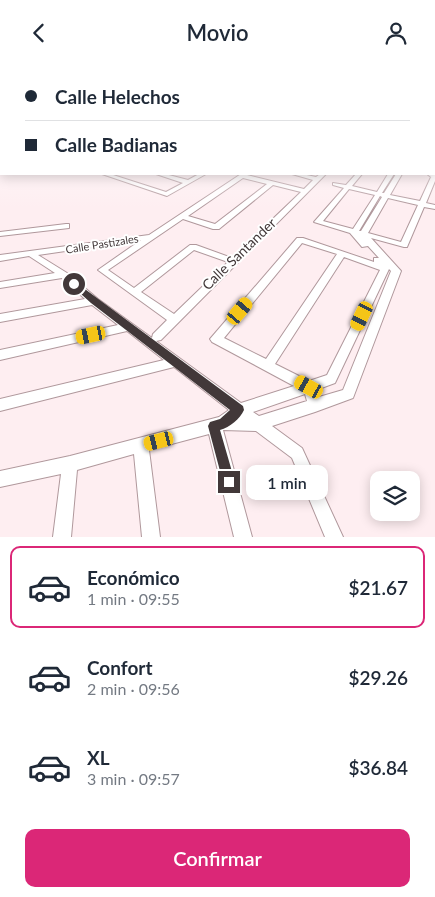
<!DOCTYPE html>
<html lang="es">
<meta charset="utf-8">
<style>
:root{--surface:#fff;--page:#f2f2f3;--text:#1f2937;--muted:#747a83;--line:#e0e1e3;--accent:#db2777}
body{margin:0;font-family:Lato,sans-serif;background:var(--page);color:var(--text);height:100vh;display:flex;flex-direction:column;font-size:19px;white-space:nowrap}
*{box-sizing:border-box;margin:0}
p{font-size:16px;color:var(--muted)}
.icon{flex:none;width:28px;height:28px;fill:none;stroke:currentColor;stroke-width:2;stroke-linecap:round;stroke-linejoin:round}
.map{position:relative;height:472px;overflow:hidden}
.sheet{display:flex;flex-direction:column;background:var(--surface);flex:1}
.sheet>*{flex:none}
.guide{position:absolute;left:0px;top:0px;width:435px;height:110px;box-shadow:0 2px 12px #0003;display:grid;align-content:center;height:110px;padding:0 25px;background:var(--surface)}
.fabs{position:absolute;left:370px;top:406px;display:grid;gap:10px}
.fabs a{display:grid;place-items:center;width:50px;height:50px;border-radius:10px;background:var(--surface);box-shadow:0 2px 12px #0003;font-size:25px}
.end{position:absolute;width:22px;height:22px;margin:-11px;border:6px solid #423839;background:#fff;box-shadow:0 0 0 2px #fff}
.from{border-radius:50%}
.bubble{position:absolute;height:35px;border-radius:10px;background:var(--surface);box-shadow:0 2px 12px #0003;font-size:16px;font-weight:600;line-height:35px;text-align:center}
.car{position:absolute;width:15px;height:30px;margin:-15px -8px;border-radius:6px;box-shadow:0 0 4px 1px #0007;background:linear-gradient(#f5c518 24%,#345 0 40%,#f5c518 0 76%,#345 0 86%,#f5c518 0)}
.guide b{display:flex;align-items:center;gap:18px;height:48px;font-size:19px}
.guide b+b{border-top:1px solid var(--line)}
.guide i{width:12px;height:12px;background:var(--text)}
ul{padding:9px 0 0;list-style:none}
li{display:flex;align-items:center;gap:15px;height:82px;margin:0 10px 8px;padding:0 15px;border:2px solid transparent;border-radius:10px}
li div{flex:1}
li b{display:block;font-size:19px}
li em{font-style:normal;font-weight:600}
li.current{border-color:var(--accent)}
li>.icon{width:45px;height:45px;stroke-width:1.5}
.cta{display:flex;gap:10px;margin-top:auto;padding:10px 25px}
.cta a{flex:1;height:58px;border-radius:10px;background:var(--accent);color:#fff;font-size:20px;font-weight:600;line-height:58px;text-align:center}
header{display:flex;justify-content:space-between;align-items:center;height:65px;padding:0 25px;background:var(--surface);font-size:22px;font-weight:600}
.map>svg:first-child{display:block}
.lines{fill:none;stroke-linecap:round;stroke-linejoin:round}
.minor-casing{stroke:#b0989c;stroke-width:2}
.minor{fill:#fff;fill-rule:evenodd}
.route{fill:#423839}
.labels{text-anchor:middle;stroke-width:4;stroke-linejoin:round;paint-order:stroke}
.far-street-label{font-size:11px;fill:#423839;stroke:#fff}
.street-label{font-size:14px;fill:#423839;stroke:#fff}
</style>
<header><svg class="icon" aria-label="back" viewBox="0 0 24 24"><path d="M15 5l-7 7 7 7"/></svg>Movio<svg class="icon" aria-label="person" viewBox="0 0 24 24"><circle cx="12" cy="8" r="4"/><path d="M4 21q1-7 8-7t8 7"/></svg></header>
<div class="map">
<svg width="435" height="472" viewBox="0 0 435 472">
<rect width="100%" height="100%" fill="#feeef1"/>
<g class="lines">
<defs>
<g id="minor">
<rect x="434" y="80" width="1" height="2"/>
<polygon points="1,89 1,93 0,94 0,90"/>
<polygon points="434,96 435,97 435,101 434,100"/>
<polygon points="102,109 110,109 166,127 183,118 156,109 165,109 188,115 199,109 206,109 167,131"/>
<path d="M 241,109 L 248,109 L 247,110 L 304,124 L 313,115 L 292,109 L 302,109 L 316,112 L 320,109 L 326,109 L 161,275 L 156,276 L 241,338 L 294,321 L 212,277 L 210,274 L 297,173 L 303,173 L 374,197 L 374,193 L 379,193 L 368,181 L 362,182 L 350,168 L 314,157 L 344,123 L 333,120 L 333,118 L 346,120 L 356,109 L 362,109 L 352,121 L 377,127 L 388,109 L 394,109 L 382,128 L 384,128 L 396,109 L 402,109 L 390,130 L 420,136 L 431,112 L 427,109 L 435,109 L 435,116 L 426,138 L 435,140 L 435,144 L 424,142 L 407,182 L 404,182 L 371,173 L 401,206 L 353,333 L 315,347 L 272,361 L 302,383 L 343,472 L 325,472 L 292,393 L 256,366 L 223,365 L 252,472 L 234,472 L 209,369 L 149,385 L 160,472 L 142,472 L 134,389 L 77,405 L 71,472 L 53,472 L 61,409 L 0,422 L 0,406 L 70,391 L 219,352 L 229,345 L 174,302 L 0,346 L 0,334 L 164,295 L 127,266 L 0,295 L 0,285 L 118,260 L 92,240 L 0,257 L 0,249 L 85,234 L 62,213 L 0,223 L 0,217 L 55,208 L 29,191 L 0,196 L 0,190 L 149,170 ZM 243,113 L 267,119 L 215,159 L 188,151 ZM 273,120 L 301,127 L 232,193 L 196,180 L 190,180 L 134,223 L 108,205 L 183,154 L 213,164 L 219,164 ZM 349,124 L 375,130 L 353,164 L 323,156 ZM 380,131 L 382,132 L 361,166 L 359,166 ZM 388,133 L 418,140 L 401,177 L 368,168 ZM 141,175 L 98,205 L 167,255 L 153,269 L 152,273 L 98,234 L 67,208 L 38,190 ZM 302,178 L 337,189 L 266,294 L 224,273 ZM 194,185 L 228,197 L 174,249 L 141,227 ZM 344,192 L 380,205 L 327,310 L 309,316 L 275,299 ZM 389,204 L 391,206 L 343,325 L 319,332 L 316,325 L 335,318 ZM 305,329 L 307,336 L 259,351 L 253,347 Z"/>
<polygon points="66,159 69,159 69,163 0,171 0,167"/>
</g>
</defs>
<!-- minor casing -->
<use href="#minor" class="minor-casing"/>
<!-- minor -->
<use href="#minor" class="minor"/>
</g>
<!-- sky -->
<linearGradient id="sky" x2="0" y2="1"><stop stop-color="#a0aae3"/><stop offset="0.54" stop-color="#fff7f9"/><stop offset="1" stop-color="#fff7f9" stop-opacity="0"/></linearGradient>
<rect width="435" height="143" fill="url(#sky)"/>
<!-- route -->
<path class="route" d="M 74,216 L 243,341 L 244,345 C 240,354 230,362 220,365 L 235,417 L 233,421 L 229,423 L 224,421 L 208,361 L 210,357 L 220,354 L 230,345 L 91,238 L 71,220 L 70,219 Z"/>
<g class="labels">
<!-- far-street labels -->
<g class="far-street-label">
<text transform="translate(102 179) rotate(-9)" y="4">Calle Pastizales</text>
</g>
<!-- street labels -->
<g class="street-label">
<text transform="translate(239 189) rotate(-44)" y="5">Calle Santander</text>
</g>
</g>
</svg>
<div class="fabs">
<a><svg class="icon" aria-label="layers" viewBox="0 0 24 24"><path d="M12 4l9 5-9 5-9-5zM3 14l9 5 9-5"/></svg></a>
</div>
<i class="end from" style="left:74px;top:219px"></i>
<i class="end" style="left:229px;top:417px"></i>
<div class="bubble" style="left:246px;top:400px;width:82px">1 min</div>
<i class="car" style="left:240px;top:246px;rotate:40deg"></i>
<i class="car" style="left:362px;top:251px;rotate:206deg"></i>
<i class="car" style="left:91px;top:270px;rotate:258deg"></i>
<i class="car" style="left:309px;top:322px;rotate:299deg"></i>
<i class="car" style="left:159px;top:376px;rotate:256deg"></i>
<div class="guide">
<b><i class="from"></i>Calle Helechos</b>
<b><i></i>Calle Badianas</b>
</div>
</div>
<section class="sheet">
<ul>
<li class="current"><svg class="icon" aria-label="car" viewBox="0 0 24 24"><path d="M5 17H2v-5l4-1 3-4h7l3 4 3 1v5h-3M9 17h6M6 11h13"/><circle cx="7" cy="17" r="2"/><circle cx="17" cy="17" r="2"/></svg><div><b>Económico</b><p>1 min · 09:55</p></div><em>$21.67</em></li>
<li><svg class="icon" aria-label="car" viewBox="0 0 24 24"><path d="M5 17H2v-5l4-1 3-4h7l3 4 3 1v5h-3M9 17h6M6 11h13"/><circle cx="7" cy="17" r="2"/><circle cx="17" cy="17" r="2"/></svg><div><b>Confort</b><p>2 min · 09:56</p></div><em>$29.26</em></li>
<li><svg class="icon" aria-label="car" viewBox="0 0 24 24"><path d="M5 17H2v-5l4-1 3-4h7l3 4 3 1v5h-3M9 17h6M6 11h13"/><circle cx="7" cy="17" r="2"/><circle cx="17" cy="17" r="2"/></svg><div><b>XL</b><p>3 min · 09:57</p></div><em>$36.84</em></li>
</ul>
<div class="cta"><a>Confirmar</a></div>
</section>
